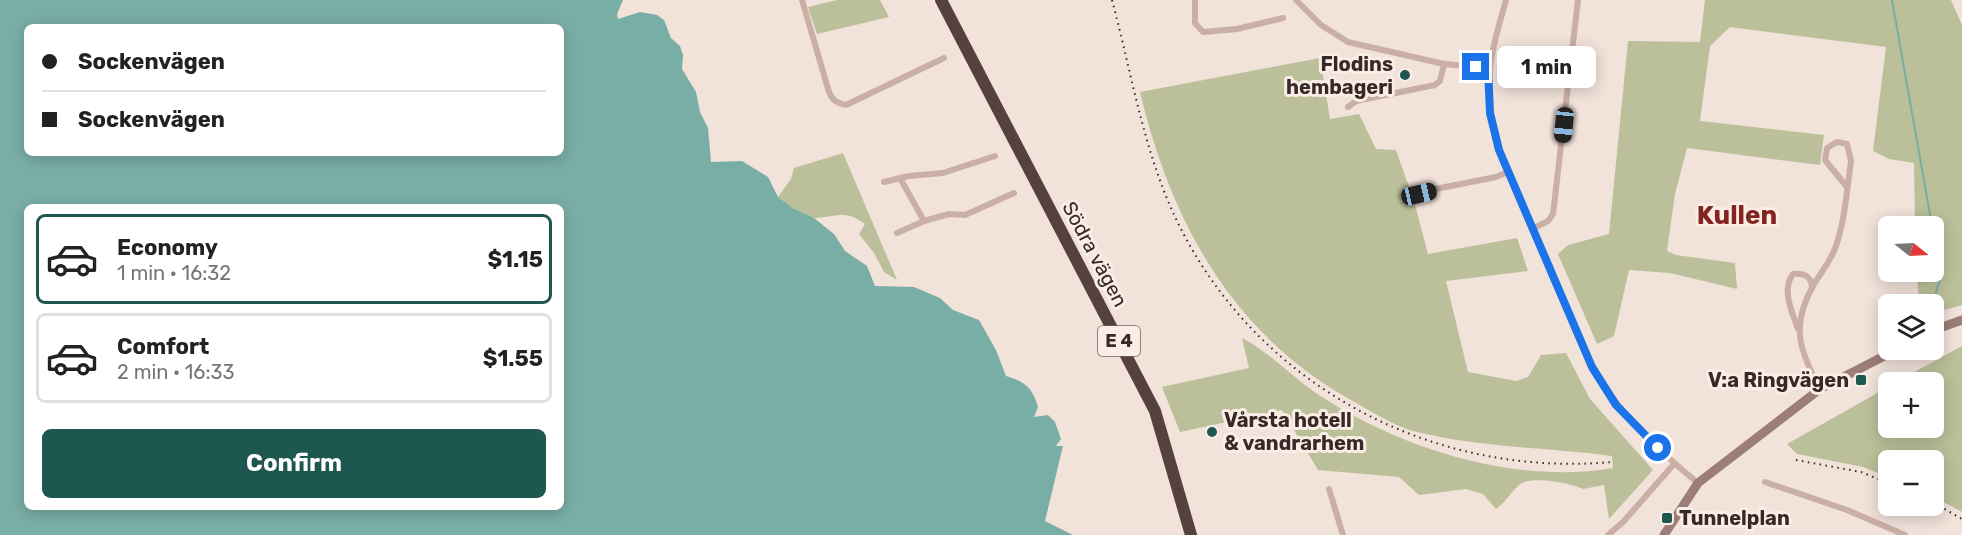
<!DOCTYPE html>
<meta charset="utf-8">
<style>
:root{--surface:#fff;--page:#f2f2f2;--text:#222;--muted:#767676;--line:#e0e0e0;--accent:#1d574f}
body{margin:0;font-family:Rubik,sans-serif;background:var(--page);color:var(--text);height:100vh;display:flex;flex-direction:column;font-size:22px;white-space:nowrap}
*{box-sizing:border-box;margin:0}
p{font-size:20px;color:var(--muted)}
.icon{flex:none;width:33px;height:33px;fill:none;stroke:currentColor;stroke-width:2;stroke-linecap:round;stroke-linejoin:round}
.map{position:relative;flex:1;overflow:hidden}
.panel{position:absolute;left:24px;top:204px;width:540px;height:306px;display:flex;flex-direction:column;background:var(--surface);border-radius:9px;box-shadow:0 3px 15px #0003}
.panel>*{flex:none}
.hud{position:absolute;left:24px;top:24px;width:540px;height:132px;border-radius:9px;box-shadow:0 3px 15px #0003;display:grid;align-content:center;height:132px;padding:0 18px;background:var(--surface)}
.needle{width:39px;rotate:108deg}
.controls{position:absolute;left:1878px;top:216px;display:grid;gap:12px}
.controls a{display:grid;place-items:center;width:66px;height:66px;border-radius:9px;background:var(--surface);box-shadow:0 3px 15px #0003;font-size:30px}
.end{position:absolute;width:27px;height:27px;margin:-14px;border:8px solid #1a73e8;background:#fff;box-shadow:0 0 0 3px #fff}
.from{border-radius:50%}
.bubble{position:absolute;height:42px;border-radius:9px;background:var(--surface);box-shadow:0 3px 15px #0003;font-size:20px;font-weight:700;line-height:42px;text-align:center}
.car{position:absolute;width:18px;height:36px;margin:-18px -9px;border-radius:8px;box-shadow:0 0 4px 2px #0007;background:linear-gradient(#222 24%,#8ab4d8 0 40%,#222 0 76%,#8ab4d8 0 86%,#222 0)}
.hud b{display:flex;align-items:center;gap:21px;height:57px;font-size:22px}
.hud b+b{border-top:2px solid var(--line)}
.hud i{width:15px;height:15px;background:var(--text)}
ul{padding:10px 0 0;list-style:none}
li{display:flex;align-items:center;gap:18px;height:90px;margin:0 12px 9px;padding:0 6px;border:3px solid var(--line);border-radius:9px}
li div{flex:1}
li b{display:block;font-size:22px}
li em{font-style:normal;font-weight:700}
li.current{border-color:var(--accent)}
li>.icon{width:54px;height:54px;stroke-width:1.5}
.button{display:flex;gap:12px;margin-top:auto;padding:12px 18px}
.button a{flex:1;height:69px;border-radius:9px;background:var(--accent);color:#fff;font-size:24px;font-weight:700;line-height:69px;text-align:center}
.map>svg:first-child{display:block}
.green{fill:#bbc09a}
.water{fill:#79aea6;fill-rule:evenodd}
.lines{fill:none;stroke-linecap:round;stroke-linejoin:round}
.stream{stroke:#79aea6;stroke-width:2}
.street{stroke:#c9afa6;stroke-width:6}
.secondary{stroke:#9d7d77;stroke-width:9}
.highway{stroke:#56413e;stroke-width:12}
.rail{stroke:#362927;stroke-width:2;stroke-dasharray:1.5 4.5;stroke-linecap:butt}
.route{stroke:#1a73e8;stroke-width:8}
.poi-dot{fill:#1d574f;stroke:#f9ede6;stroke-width:2}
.labels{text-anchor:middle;stroke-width:6;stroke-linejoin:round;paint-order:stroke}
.shield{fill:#f9ede6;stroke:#706460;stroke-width:1.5}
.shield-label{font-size:18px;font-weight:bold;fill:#362927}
.poi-label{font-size:20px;font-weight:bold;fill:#362927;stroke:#f9ede6;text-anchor:end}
.street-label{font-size:20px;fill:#362927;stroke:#f9ede6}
.district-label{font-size:26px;font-weight:bold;fill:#842420;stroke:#f9ede6}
</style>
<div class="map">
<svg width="1962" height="535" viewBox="0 0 1962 535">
<rect width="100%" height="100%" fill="#f1e2da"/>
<!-- green -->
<g class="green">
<polygon points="837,0 880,0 889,17 817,34 808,7"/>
<polygon points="1705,0 1951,0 1962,25 1962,305 1934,313 1934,304 1920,304 1916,272 1934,272 1934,226 1915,226 1914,163 1889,159 1873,151 1886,47 1730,27 1710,46 1700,121 1824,135 1820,165 1687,148 1675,194 1667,251 1676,255 1735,263 1737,289 1670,273 1629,270 1614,336 1597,344 1558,254 1568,245 1609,234 1628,41 1700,42"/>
<path d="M 1320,58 L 1330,119 L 1359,114 L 1376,149 L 1396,150 L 1414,201 L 1428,254 L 1517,238 L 1528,271 L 1446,281 L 1468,372 L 1516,381 L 1528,377 L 1541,355 L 1566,353 L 1590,399 L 1653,470 L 1609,519 L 1604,485 L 1583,489 C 1571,483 1530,475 1519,485 C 1510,493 1506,502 1496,509 L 1483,494 L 1466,489 L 1419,495 L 1399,477 L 1318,470 L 1282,410 L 1180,432 L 1162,387 L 1249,368 L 1242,338 C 1271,353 1294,379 1322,397 C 1402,449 1517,485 1613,468 L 1612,456 C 1545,447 1480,448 1413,431 C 1393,425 1374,413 1356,403 C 1234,337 1171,223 1140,92 Z"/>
<path d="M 843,153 L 897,280 L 884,272 L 874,253 L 859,234 L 865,224 C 845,209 837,217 815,218 C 803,218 788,205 778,197 L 791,179 L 794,168 Z"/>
<polygon points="1962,346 1962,512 1934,497 1934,460 1888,460 1888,477 1863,467 1797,454 1787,444 1888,387 1888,428 1934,428 1934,382 1896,382"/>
</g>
<!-- water -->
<path class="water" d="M 0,0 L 623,0 L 617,14 L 618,19 L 640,12 L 657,15 L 664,20 L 671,38 L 680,46 L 683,55 L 682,69 L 696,92 L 700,112 L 708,128 L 711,162 L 742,161 L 768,177 L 778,197 L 794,209 L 814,218 L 834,234 L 845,251 L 867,266 L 875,286 L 914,287 L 940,298 L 953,310 L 979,320 L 996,350 L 1006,376 C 1025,382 1032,387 1038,407 L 1034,417 L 1048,415 L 1055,422 L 1061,439 L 1056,446 L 1063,446 L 1045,521 L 1073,535 L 0,535 ZM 27,27 L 561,27 L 561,153 L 27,153 ZM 27,207 L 561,207 L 561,507 L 27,507 Z"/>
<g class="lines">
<!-- stream -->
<g class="stream">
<polyline points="1892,0 1932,226"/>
<polyline points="1933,301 1941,277 1934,237"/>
<polyline points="1893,432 1895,428"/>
</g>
<!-- street -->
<g class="street">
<path d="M 802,0 L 829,92 C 833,101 837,103 846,105 L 944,58"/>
<polyline points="1195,0 1195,23 1203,32 1237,29 1283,18"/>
<polyline points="1296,0 1321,25 1348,42 1444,64 1488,68"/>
<path d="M 1506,0 C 1489,60 1481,88 1499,150 L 1592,367 C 1619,413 1656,449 1698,483"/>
<polyline points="1348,107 1356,101 1435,85 1440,81 1444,64"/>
<polyline points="900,178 924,221"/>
<polyline points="884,182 909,176 943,173 995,156"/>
<polyline points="1410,194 1496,177 1508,172"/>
<polyline points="1532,229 1548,221 1553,214 1578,0"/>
<polyline points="897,233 924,221 949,214 965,215 1014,193"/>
<path d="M 1798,329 C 1792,311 1781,290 1793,274 C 1804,273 1811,276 1812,287"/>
<path d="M 1820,389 C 1800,352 1790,326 1813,286 C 1821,272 1831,261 1836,246 C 1845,219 1847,189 1851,161 L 1847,144 L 1837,142 L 1827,148 L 1825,160 L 1847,187"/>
<polyline points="1765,482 1847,510 1905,535"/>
<polyline points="1329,489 1343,535"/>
<polyline points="1608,535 1624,521 1674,464"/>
</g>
<!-- secondary -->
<g class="secondary">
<polyline points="1934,330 1962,320"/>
<polyline points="1664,535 1698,483 1820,389 1896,350"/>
</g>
<!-- highway -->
<polyline class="highway" points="941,0 1155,411 1191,535"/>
<!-- rail -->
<g class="rail">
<path d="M 1112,0 C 1130,67 1141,136 1168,201 C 1242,377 1424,479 1612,462"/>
<polyline points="1796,460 1861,472 1888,483"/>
<polyline points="1934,503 1962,519"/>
</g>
</g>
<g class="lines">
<!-- route -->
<polyline class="route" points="1476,67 1488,68 1490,113 1499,150 1592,367 1616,405 1658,448"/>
</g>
<!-- markers -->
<g class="poi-dot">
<circle cx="1405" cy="75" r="6"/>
<rect x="1855" y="374" width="12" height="12" rx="3"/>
<circle cx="1212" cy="432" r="6"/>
<rect x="1661" y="512" width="12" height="12" rx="3"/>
</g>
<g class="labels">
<!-- shield labels -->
<rect class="shield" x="1098" y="326" width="42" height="30" rx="4.5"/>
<g class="shield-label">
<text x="1119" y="347">E 4</text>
</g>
<!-- poi labels -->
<g class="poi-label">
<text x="1393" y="71">Flodins<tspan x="1393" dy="23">hembageri</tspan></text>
<text x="1849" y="387">V:a Ringvägen</text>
<text x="1224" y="427" text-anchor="start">Vårsta hotell<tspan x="1224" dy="23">&amp; vandrarhem</tspan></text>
<text x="1679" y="525" text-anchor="start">Tunnelplan</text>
</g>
<!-- street labels -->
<g class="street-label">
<text transform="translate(1095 254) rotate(62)" y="7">Södra vägen</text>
</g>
<!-- district labels -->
<g class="district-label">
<text x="1737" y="224">Kullen</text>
</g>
</g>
</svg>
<div class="controls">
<a><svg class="needle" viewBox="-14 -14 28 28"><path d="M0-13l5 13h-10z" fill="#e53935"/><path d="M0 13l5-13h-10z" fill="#767676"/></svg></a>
<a><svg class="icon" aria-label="layers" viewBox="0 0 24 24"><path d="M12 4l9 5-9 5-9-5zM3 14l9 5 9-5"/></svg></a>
<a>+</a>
<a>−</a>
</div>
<i class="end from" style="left:1658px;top:448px"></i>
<i class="end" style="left:1476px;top:67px"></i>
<div class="bubble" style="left:1497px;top:46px;width:99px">1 min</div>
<i class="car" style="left:1564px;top:125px;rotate:186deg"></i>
<i class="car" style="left:1419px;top:194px;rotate:77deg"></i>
<div class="hud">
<b><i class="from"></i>Sockenvägen</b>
<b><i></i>Sockenvägen</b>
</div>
<section class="panel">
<ul>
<li class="current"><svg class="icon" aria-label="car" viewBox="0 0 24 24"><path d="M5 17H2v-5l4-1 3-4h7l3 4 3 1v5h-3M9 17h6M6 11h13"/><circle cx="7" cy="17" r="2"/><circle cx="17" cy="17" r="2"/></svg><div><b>Economy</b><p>1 min · 16:32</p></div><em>$1.15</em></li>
<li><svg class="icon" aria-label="car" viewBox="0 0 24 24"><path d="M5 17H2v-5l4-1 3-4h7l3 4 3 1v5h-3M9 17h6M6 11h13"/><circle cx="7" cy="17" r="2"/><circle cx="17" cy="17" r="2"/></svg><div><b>Comfort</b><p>2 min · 16:33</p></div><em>$1.55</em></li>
</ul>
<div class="button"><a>Confirm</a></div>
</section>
</div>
